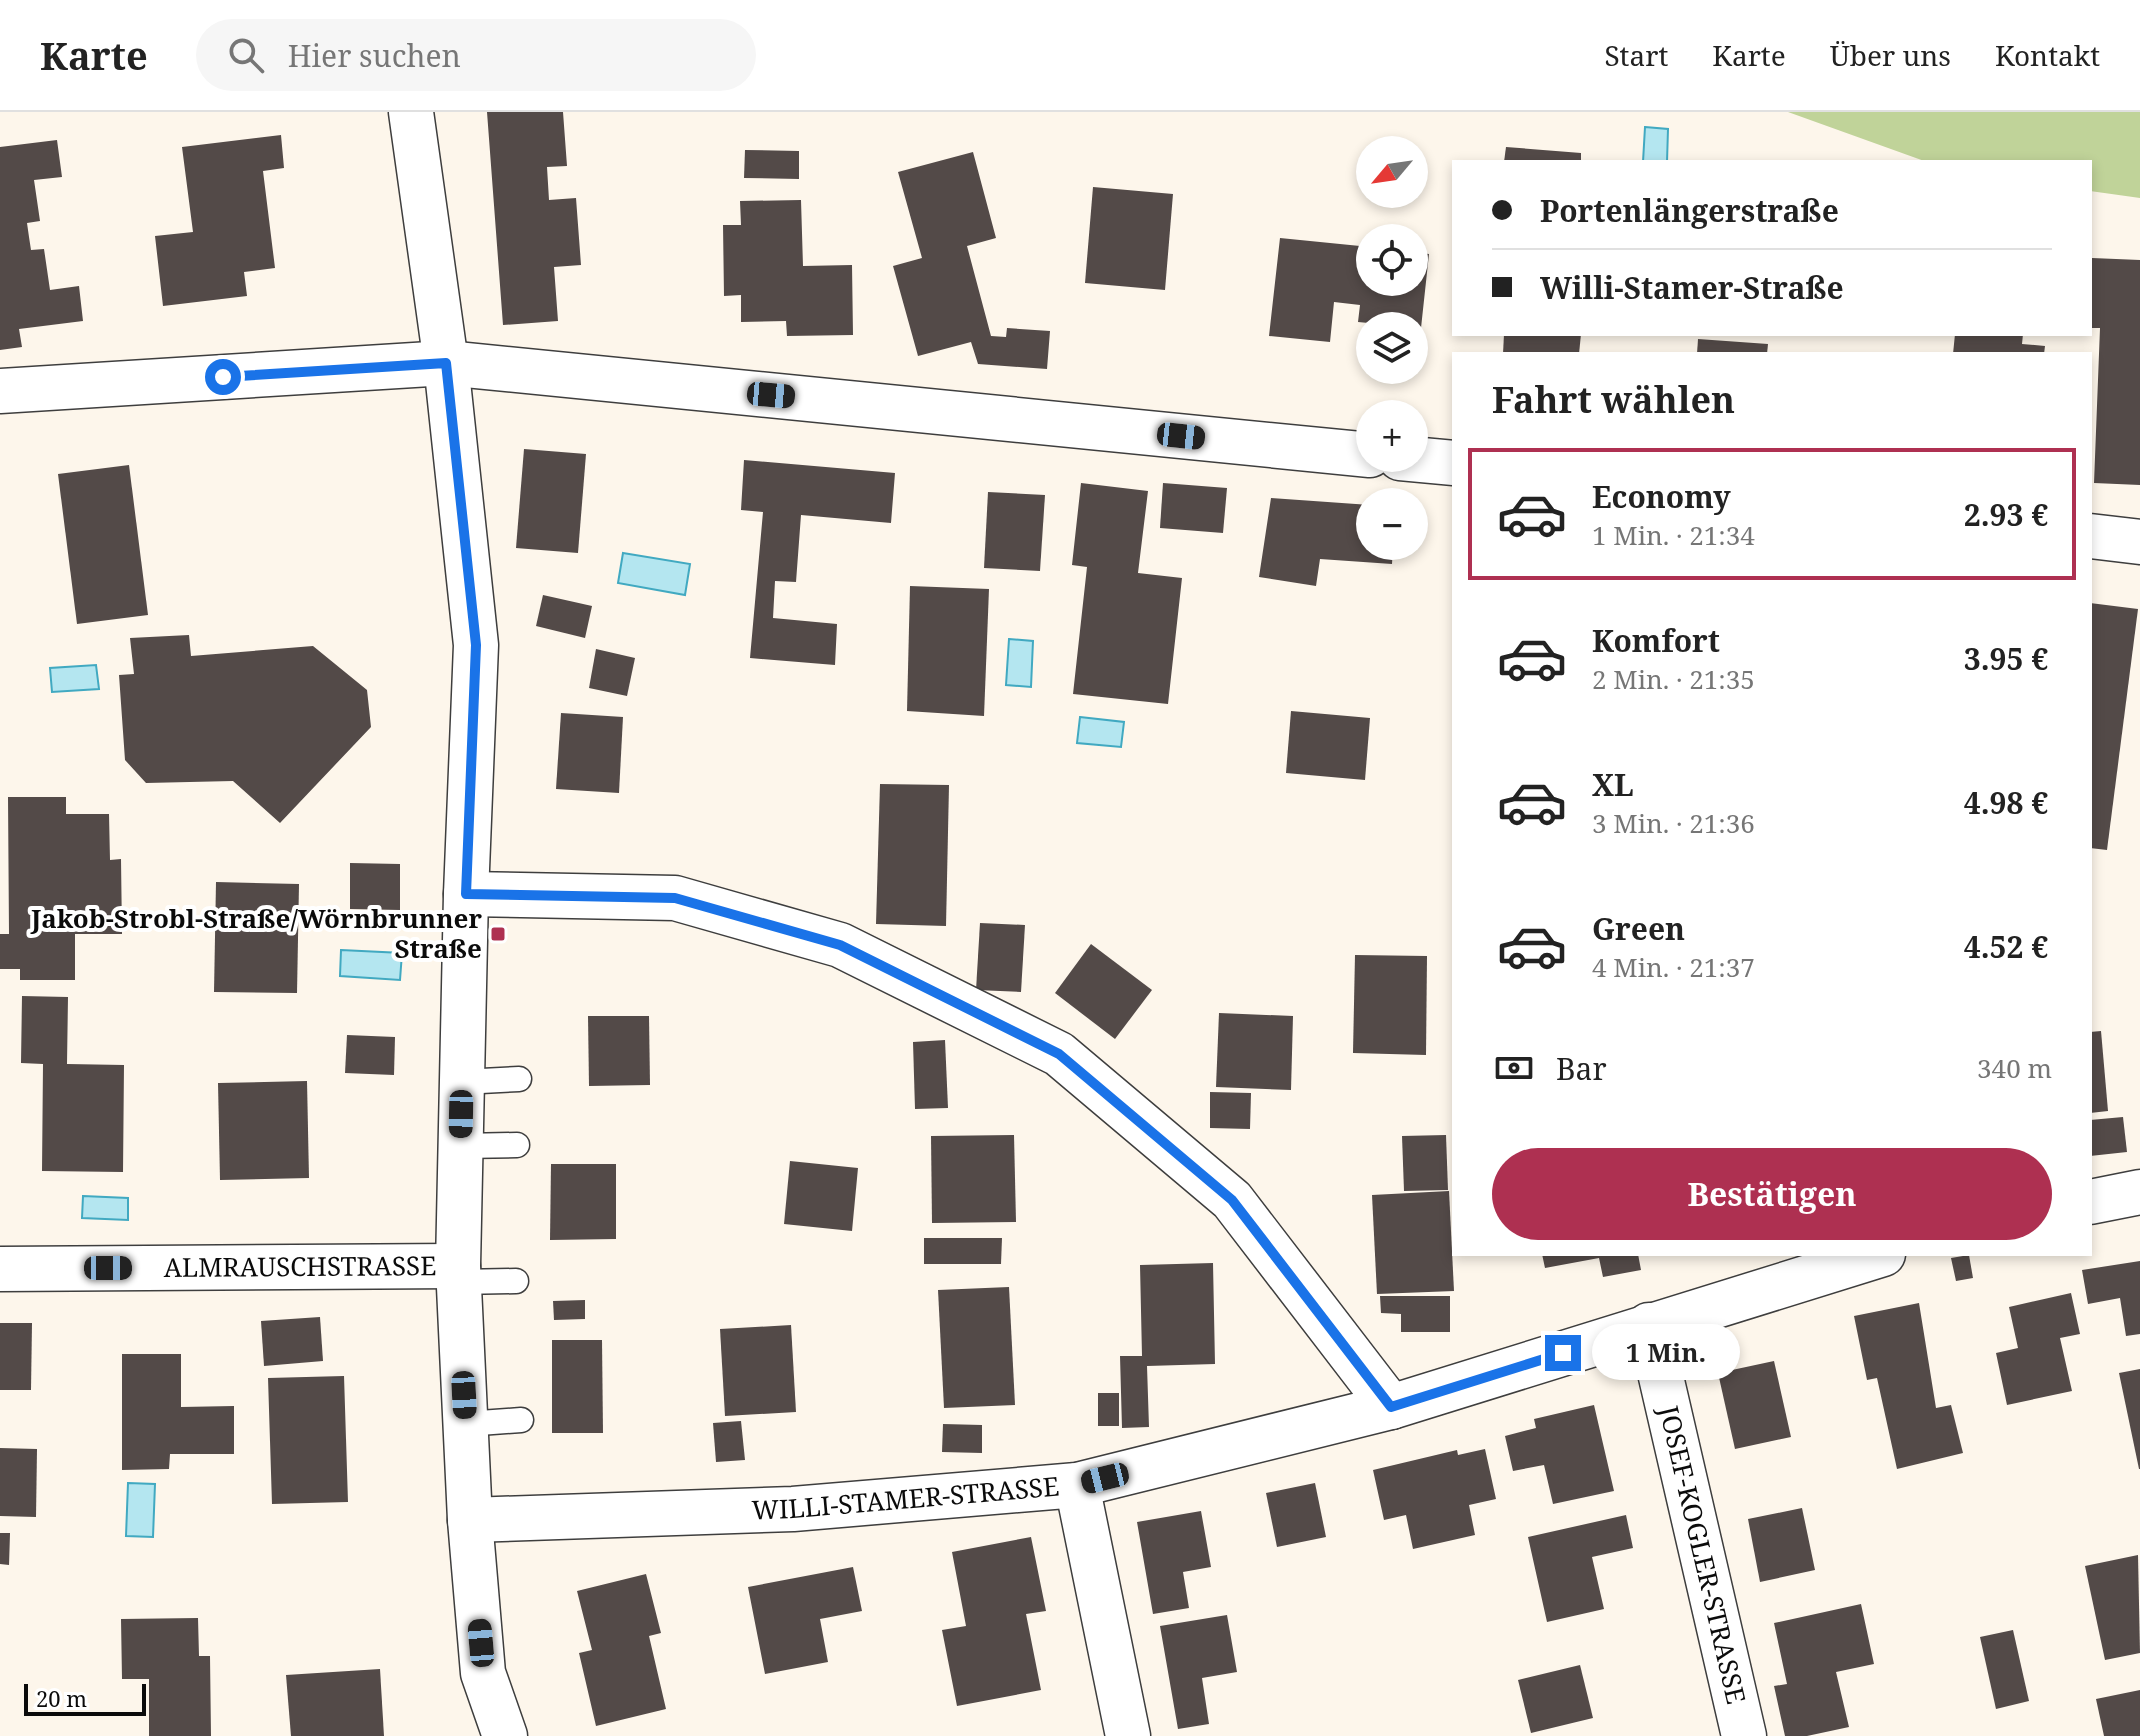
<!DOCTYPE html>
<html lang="de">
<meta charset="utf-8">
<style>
:root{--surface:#fff;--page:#f6f6f6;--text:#222;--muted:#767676;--line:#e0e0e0;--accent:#ae3051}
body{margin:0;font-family:"Noto Serif",serif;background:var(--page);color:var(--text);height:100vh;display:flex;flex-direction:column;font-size:30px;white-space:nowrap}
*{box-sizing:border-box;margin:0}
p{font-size:26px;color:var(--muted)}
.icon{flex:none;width:44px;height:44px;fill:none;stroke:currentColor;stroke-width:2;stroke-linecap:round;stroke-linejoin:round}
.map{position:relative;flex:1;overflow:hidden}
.side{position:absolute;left:1452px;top:240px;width:640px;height:904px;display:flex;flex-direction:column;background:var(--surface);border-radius:0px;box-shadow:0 4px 12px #0003}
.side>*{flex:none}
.banner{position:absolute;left:1452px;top:48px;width:640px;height:176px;border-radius:0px;box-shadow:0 4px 12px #0003;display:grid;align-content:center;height:176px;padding:0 40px;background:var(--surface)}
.needle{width:52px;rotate:241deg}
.tools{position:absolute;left:1356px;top:24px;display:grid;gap:16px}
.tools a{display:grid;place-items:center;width:72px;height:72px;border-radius:50%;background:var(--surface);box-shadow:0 4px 12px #0003;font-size:40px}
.scale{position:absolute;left:24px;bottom:20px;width:122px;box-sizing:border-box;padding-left:8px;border:4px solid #0b0b0b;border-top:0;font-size:22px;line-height:28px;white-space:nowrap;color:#0b0b0b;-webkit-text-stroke:6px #fff;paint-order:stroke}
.end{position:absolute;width:36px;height:36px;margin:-18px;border:10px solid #1a73e8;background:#fff;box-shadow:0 0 0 4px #fff}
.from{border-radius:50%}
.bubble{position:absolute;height:56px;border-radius:28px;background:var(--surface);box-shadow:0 4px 12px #0003;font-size:26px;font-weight:700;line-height:56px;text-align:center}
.car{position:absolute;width:24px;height:48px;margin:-24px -12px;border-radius:10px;box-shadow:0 0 6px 2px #0007;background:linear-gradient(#222 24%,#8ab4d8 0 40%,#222 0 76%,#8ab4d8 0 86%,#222 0)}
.banner b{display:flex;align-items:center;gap:28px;height:76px;font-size:30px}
.banner b+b{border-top:2px solid var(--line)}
.banner i{width:20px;height:20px;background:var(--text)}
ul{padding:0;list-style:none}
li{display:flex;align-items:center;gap:24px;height:132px;margin:0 16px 12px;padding:0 24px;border:4px solid transparent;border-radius:0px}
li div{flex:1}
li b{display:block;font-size:30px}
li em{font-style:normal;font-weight:700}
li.active{border-color:var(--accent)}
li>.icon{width:72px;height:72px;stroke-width:1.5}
h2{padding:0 40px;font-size:36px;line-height:96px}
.pay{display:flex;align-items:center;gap:20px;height:88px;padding:0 40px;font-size:30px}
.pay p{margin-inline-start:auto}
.primary-button{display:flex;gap:16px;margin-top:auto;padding:16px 40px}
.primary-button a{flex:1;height:92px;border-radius:48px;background:var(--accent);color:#fff;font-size:32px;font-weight:700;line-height:92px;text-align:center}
header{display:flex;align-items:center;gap:48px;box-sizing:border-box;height:112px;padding:0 40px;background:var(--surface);border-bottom:2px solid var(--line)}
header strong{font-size:38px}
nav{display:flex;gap:44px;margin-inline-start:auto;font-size:28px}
.search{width:560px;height:72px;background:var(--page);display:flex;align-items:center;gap:20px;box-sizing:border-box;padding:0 28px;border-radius:44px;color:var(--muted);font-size:30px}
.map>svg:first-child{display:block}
.forest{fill:#c0d399}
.water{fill:#b4e6f0;stroke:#41a9c1;stroke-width:2}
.building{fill:#534a48}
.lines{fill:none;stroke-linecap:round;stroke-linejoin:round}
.service-casing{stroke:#3e3e3e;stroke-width:27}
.minor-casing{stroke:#3e3e3e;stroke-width:47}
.service{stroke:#fff;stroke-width:24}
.minor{stroke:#fff;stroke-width:44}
.route{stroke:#1a73e8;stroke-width:10}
.poi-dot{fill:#ae3051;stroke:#fff;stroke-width:3}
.labels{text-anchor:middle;stroke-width:8;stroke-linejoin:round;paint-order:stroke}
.poi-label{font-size:26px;font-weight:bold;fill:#0b0b0b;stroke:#fff;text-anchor:end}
.street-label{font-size:26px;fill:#0b0b0b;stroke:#fff}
</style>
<header>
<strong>Karte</strong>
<div class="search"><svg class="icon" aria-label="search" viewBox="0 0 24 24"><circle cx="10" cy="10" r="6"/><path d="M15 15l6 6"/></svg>Hier suchen</div>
<nav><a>Start</a><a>Karte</a><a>Über uns</a><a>Kontakt</a></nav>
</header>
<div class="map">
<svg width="2140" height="1624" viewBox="0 0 2140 1624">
<rect width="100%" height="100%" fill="#fdf6eb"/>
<!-- forest -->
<polygon class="forest" points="1788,0 2140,0 2140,86 2090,79 2090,50 1927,50"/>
<!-- water -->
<g class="water">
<polygon points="1645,15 1668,17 1667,50 1643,50"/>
<polygon points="623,441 690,452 685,483 618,471"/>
<polygon points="1009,527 1033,529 1031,575 1006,573"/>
<polygon points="96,553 99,577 52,580 50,556"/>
<polygon points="1080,605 1124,610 1121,635 1077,631"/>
<polygon points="341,838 402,841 400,868 340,864"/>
<polygon points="83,1084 128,1086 128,1108 82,1106"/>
<polygon points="128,1371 155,1372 153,1425 126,1424"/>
</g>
<!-- building -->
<g class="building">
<polygon points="487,0 563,0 567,54 547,55 549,88 576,86 581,153 554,155 558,209 503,213"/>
<polygon points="281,23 284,56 263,59 275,156 244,160 247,184 163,194 155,124 193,120 182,35"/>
<polygon points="57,28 62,65 34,68 40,109 27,111 29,125 31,138 44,137 50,178 79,174 83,209 19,217 22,235 0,238 0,35"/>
<polygon points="1506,35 1581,41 1581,50 1504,50"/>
<polygon points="745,38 799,39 799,67 744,66"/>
<polygon points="973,40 996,126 967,134 991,224 1006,225 1007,216 1050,219 1047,257 978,252 971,230 918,244 893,154 922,146 898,60"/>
<polygon points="1093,75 1173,82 1165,178 1085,171"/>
<polygon points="801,88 803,154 852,153 853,223 787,224 786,209 741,210 741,183 724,184 723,113 741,113 740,89"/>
<polygon points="1280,126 1370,135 1370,170 1414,170 1414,140 1429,142 1421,216 1358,210 1360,193 1334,190 1330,230 1269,224"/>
<polygon points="2092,146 2140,148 2140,373 2094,371 2100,216 2090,216"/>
<polygon points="1504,222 1581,222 1579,242 1503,242"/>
<polygon points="1955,222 2023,222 2022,232 2045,234 2044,242 1953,242"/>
<polygon points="1698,227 1768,232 1767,242 1697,242"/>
<polygon points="524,337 586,342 578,441 516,436"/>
<polygon points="744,348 895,361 891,411 801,403 796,470 775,469 773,506 837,512 835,553 750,546 763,400 741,398"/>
<polygon points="129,353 148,503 77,512 58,362"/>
<polygon points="1081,371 1148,379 1138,461 1182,466 1168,592 1073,582 1087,455 1072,453"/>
<polygon points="1163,371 1227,376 1223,421 1160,416"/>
<polygon points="988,380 1045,383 1040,459 984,456"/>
<polygon points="1271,386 1370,393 1370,434 1393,434 1392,452 1320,447 1316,474 1259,465"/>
<polygon points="910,474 989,477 984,604 907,599"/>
<polygon points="543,483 592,494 585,526 536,514"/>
<polygon points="2090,491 2138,497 2107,738 2090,736"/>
<polygon points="189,523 191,544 313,534 367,578 371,615 280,711 233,669 146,671 125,648 119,563 134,562 130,526"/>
<polygon points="596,537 635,546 627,584 589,576"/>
<polygon points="1291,599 1370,606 1365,668 1286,661"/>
<polygon points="561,601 623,605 619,681 556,677"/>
<polygon points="880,672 949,673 946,814 876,812"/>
<polygon points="8,685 66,685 66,702 109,702 110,748 121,747 122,822 75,822 75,868 20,868 20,857 0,857 0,822 9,822"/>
<polygon points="350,751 400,752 400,798 350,797"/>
<polygon points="216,770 299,772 297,881 214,880"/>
<polygon points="980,811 1025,813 1021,880 976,878"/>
<polygon points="1091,832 1152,878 1115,927 1055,881"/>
<polygon points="1355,843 1427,844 1426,943 1353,941"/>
<polygon points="22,884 68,885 67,952 124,953 123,1060 42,1059 43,952 21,951"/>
<polygon points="1219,901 1293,904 1291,978 1216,975"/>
<polygon points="588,904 649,904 650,973 589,974"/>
<polygon points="2101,919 2108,999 2090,1001 2090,920"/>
<polygon points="347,923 395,925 394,963 345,961"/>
<polygon points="945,928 948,996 915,997 913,930"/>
<polygon points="307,969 309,1066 220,1068 218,971"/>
<polygon points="1210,980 1251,981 1250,1017 1210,1016"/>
<polygon points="2123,1005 2127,1040 2090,1044 2090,1008"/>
<polygon points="1014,1023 1016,1110 932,1111 931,1024"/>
<polygon points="1446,1023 1448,1078 1404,1079 1402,1024"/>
<polygon points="790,1049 858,1056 852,1119 784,1112"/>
<polygon points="551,1052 616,1052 616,1127 550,1128"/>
<polygon points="1449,1079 1454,1179 1377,1182 1372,1083"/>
<polygon points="924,1126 1002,1126 1001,1152 924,1152"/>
<polygon points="1542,1142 1638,1142 1641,1158 1603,1165 1599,1146 1545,1156"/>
<polygon points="1969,1143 1973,1166 1956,1169 1951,1146"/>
<polygon points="2140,1149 2140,1222 2126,1224 2120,1186 2088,1192 2082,1158"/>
<polygon points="1213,1151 1215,1252 1147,1254 1149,1315 1122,1316 1120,1244 1142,1244 1140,1153"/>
<polygon points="1009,1175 1015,1293 944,1296 938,1178"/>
<polygon points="2071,1181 2080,1222 2060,1226 2072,1279 2007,1293 1996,1241 2018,1236 2009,1195"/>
<polygon points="1380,1184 1450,1184 1450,1220 1401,1220 1401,1202 1381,1201"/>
<polygon points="585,1188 585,1207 554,1208 553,1189"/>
<polygon points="1919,1191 1936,1296 1951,1293 1963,1341 1897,1357 1877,1266 1867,1268 1854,1204"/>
<polygon points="320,1205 323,1249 264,1254 261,1209"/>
<polygon points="0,1211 32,1211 31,1278 0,1278"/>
<polygon points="791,1213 796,1300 725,1304 720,1217"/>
<polygon points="552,1228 602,1228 603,1321 552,1321"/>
<polygon points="122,1242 181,1242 181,1295 234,1294 234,1342 170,1342 169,1357 122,1358"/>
<polygon points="1774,1249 1791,1325 1735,1337 1718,1261"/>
<polygon points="2140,1257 2140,1357 2139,1357 2119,1261"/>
<polygon points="344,1264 348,1390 272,1392 268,1266"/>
<rect x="1098" y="1281" width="21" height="33"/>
<polygon points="1594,1293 1614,1379 1553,1392 1544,1353 1513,1359 1505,1324 1536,1316 1534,1307"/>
<polygon points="741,1309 745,1348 716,1350 713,1311"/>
<polygon points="943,1312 982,1313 982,1341 942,1340"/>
<polygon points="0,1336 37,1337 36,1405 0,1404"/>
<polygon points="1485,1337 1496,1387 1469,1393 1475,1423 1413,1437 1406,1403 1384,1408 1373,1358 1457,1338 1458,1343"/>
<polygon points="1315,1371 1326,1425 1277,1435 1266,1381"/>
<polygon points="1802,1396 1815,1458 1760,1470 1748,1407"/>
<polygon points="1201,1399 1211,1455 1183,1460 1189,1496 1153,1502 1137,1410"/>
<polygon points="1626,1403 1633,1436 1592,1445 1604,1497 1547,1510 1528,1425"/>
<polygon points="0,1421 10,1421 9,1453 0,1452"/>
<polygon points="1031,1425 1046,1499 1026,1502 1041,1578 957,1594 942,1518 966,1514 952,1440"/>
<polygon points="2138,1443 2140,1541 2105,1548 2085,1454"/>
<polygon points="853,1455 862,1499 820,1507 828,1550 765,1562 748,1475"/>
<polygon points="646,1462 661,1521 649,1524 666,1597 596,1614 579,1541 592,1538 577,1479"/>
<polygon points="1861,1492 1874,1552 1836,1560 1849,1615 1807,1624 1785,1624 1774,1574 1787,1572 1774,1511"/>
<polygon points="1227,1503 1237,1560 1202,1566 1209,1612 1178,1617 1160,1514"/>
<polygon points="198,1506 199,1544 210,1544 211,1624 149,1624 149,1567 122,1567 121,1507"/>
<polygon points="2013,1518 2029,1589 1996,1597 1980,1525"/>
<polygon points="1580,1553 1593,1606 1531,1621 1518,1568"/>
<polygon points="380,1557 384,1624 291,1624 286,1563"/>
<polygon points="2140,1578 2140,1624 2104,1624 2096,1587"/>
</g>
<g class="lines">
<defs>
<g id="service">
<polyline points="462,970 519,967"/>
<polyline points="461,1034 517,1033"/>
<polyline points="458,1170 516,1169"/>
<polyline points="466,1312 521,1308"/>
</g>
<g id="minor">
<polyline points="411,0 446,251 476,533 466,782 458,1154 470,1408 483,1561 505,1624"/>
<polyline points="0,279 446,251 1370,343"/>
<polyline points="1400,346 1454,351"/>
<polyline points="2090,424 2140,430"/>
<polyline points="466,782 675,786 840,833 1059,942 1232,1088 1391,1295"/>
<polyline points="2090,1090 2140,1080"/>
<path id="s1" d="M 0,1157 L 458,1154"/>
<path id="s2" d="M 1649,1213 L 1744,1624"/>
<polyline points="1077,1373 1128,1624"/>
<path id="s3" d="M 470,1408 L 793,1397 L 1077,1373 L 1391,1295 L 1883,1142"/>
</g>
</defs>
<!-- service casing -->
<use href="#service" class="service-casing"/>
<!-- minor casing -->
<use href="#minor" class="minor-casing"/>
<!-- service -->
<use href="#service" class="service"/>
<!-- minor -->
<use href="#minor" class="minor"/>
</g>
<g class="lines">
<!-- route -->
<polyline class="route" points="223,265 446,251 476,533 466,782 675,786 840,833 1059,942 1232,1088 1391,1295 1563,1241"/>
</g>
<!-- markers -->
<rect class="poi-dot" x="490" y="814" width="16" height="16" rx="4"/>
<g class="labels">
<!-- poi labels -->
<g class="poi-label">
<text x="482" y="816">Jakob-Strobl-Straße/Wörnbrunner<tspan x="482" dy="30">Straße</tspan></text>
</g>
<!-- street labels -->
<g class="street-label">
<text dy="9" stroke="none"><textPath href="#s1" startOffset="300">ALMRAUSCHSTRASSE</textPath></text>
<text dy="9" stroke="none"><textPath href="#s3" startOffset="436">WILLI-STAMER-STRASSE</textPath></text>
<text dy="9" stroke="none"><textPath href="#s2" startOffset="236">JOSEF-KOGLER-STRASSE</textPath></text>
</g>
</g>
</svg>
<div class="tools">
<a><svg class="needle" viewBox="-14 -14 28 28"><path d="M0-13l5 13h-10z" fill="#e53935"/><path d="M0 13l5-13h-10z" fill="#767676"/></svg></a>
<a><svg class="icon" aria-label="locate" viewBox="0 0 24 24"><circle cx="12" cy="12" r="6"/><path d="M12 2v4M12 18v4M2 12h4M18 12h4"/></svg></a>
<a><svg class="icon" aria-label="layers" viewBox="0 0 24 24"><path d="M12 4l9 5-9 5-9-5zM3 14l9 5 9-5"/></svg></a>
<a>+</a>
<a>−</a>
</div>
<div class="scale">20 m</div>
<i class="end from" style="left:223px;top:265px"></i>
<i class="end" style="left:1563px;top:1241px"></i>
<div class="bubble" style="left:1592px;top:1212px;width:148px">1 Min.</div>
<i class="car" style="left:771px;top:283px;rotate:95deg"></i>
<i class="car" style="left:1181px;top:324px;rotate:96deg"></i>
<i class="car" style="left:461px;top:1002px;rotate:181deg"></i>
<i class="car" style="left:108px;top:1156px;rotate:90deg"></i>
<i class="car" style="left:464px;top:1283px;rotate:177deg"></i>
<i class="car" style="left:1105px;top:1366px;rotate:256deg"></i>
<i class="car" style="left:481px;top:1531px;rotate:355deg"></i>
<div class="banner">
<b><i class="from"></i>Portenlängerstraße</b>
<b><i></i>Willi-Stamer-Straße</b>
</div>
<section class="side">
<h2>Fahrt wählen</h2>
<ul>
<li class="active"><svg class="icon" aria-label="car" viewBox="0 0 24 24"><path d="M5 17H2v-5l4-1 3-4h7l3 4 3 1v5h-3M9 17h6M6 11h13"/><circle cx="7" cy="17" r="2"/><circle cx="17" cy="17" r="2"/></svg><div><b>Economy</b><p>1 Min. · 21:34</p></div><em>2.93 €</em></li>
<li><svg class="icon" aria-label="car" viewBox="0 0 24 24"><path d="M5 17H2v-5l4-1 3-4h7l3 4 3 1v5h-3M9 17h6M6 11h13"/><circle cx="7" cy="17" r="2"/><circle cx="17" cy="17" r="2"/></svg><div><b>Komfort</b><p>2 Min. · 21:35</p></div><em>3.95 €</em></li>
<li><svg class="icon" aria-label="car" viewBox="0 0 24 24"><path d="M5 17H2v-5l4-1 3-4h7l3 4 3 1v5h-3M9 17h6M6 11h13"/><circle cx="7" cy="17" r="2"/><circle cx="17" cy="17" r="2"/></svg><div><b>XL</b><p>3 Min. · 21:36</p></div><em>4.98 €</em></li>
<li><svg class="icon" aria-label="car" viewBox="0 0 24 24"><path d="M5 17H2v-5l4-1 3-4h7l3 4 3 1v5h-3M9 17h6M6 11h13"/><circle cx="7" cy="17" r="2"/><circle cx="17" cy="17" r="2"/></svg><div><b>Green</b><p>4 Min. · 21:37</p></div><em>4.52 €</em></li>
</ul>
<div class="pay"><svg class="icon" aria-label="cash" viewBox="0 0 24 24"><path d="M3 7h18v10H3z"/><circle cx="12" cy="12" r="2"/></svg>Bar<p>340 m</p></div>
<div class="primary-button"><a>Bestätigen</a></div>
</section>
</div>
